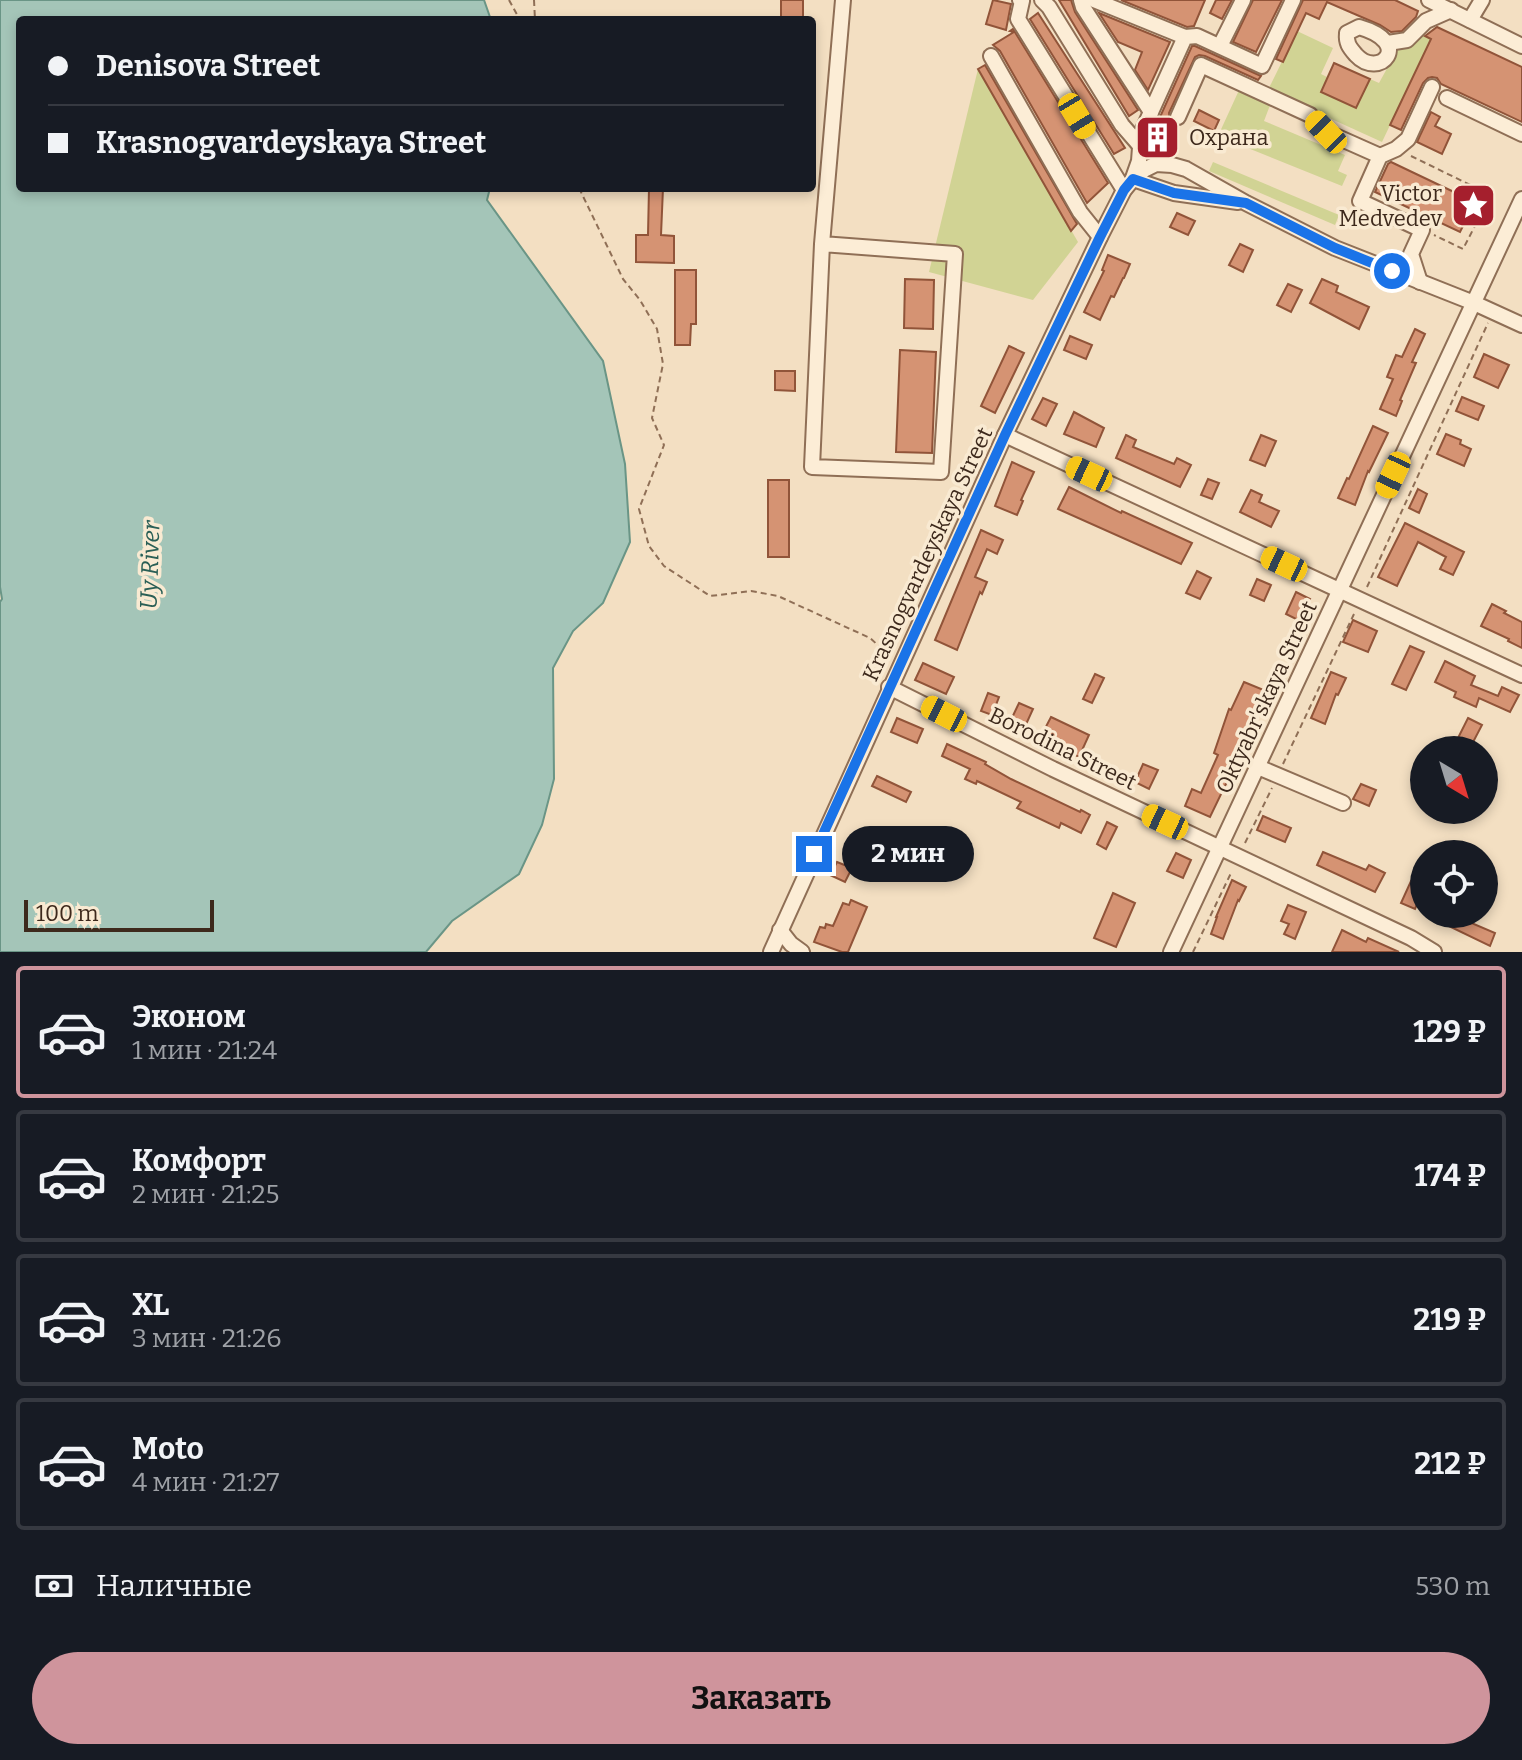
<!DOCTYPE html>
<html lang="ru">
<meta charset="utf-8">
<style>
:root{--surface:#171b24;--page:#20242c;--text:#f1f3f6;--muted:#9ea1a6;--line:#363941;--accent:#cf949c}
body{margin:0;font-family:Bitter,serif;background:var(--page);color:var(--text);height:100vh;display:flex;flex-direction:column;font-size:30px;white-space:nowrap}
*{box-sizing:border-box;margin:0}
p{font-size:26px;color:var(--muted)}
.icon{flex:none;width:44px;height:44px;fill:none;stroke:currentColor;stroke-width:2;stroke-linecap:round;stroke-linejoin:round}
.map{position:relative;height:952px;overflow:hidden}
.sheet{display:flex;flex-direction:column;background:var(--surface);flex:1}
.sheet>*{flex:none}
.hud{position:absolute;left:16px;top:16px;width:800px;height:176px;border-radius:8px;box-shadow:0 4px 12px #0003;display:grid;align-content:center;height:176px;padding:0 32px;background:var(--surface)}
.needle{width:52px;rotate:142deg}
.buttons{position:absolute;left:1410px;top:736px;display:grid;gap:16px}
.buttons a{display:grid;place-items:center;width:88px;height:88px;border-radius:50%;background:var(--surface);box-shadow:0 4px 12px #0003;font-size:40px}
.scale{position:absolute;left:24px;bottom:20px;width:190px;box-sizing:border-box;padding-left:8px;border:4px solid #3d291c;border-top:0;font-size:22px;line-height:28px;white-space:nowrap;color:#3d291c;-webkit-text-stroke:6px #f9ead2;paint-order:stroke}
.end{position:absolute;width:36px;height:36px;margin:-18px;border:10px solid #1a73e8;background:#fff;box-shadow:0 0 0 4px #fff}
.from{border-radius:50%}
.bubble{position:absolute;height:56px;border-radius:28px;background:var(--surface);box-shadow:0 4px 12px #0003;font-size:26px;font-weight:700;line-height:56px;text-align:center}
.car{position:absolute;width:24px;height:48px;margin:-24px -12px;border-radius:10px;box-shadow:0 0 6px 2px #0007;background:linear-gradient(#f5c518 24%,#345 0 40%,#f5c518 0 76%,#345 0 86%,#f5c518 0)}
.hud b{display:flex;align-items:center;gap:28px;height:76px;font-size:30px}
.hud b+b{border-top:2px solid var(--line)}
.hud i{width:20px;height:20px;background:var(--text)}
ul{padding:14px 0 0;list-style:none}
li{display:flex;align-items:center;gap:24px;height:132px;margin:0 16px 12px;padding:0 16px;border:4px solid var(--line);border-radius:8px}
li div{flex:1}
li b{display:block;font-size:30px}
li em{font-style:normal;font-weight:700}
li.selected{border-color:var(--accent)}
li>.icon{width:72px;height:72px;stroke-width:1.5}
.pay{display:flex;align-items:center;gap:20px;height:88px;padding:0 32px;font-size:30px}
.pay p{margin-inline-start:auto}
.primary-button{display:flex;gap:16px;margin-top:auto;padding:16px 32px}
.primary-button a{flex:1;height:92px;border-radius:48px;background:var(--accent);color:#111;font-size:32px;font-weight:700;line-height:92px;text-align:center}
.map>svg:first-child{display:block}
.green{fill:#d1d394}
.water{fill:#a4c5b8;stroke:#6a9586;stroke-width:2}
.building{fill:#d59373;stroke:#915439;stroke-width:2}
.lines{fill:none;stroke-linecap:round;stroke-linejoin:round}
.minor-casing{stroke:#8f6f56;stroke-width:18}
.path{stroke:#8f6f56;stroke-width:2;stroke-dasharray:6 4;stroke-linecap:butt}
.minor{stroke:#fcedd6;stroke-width:14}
.route{stroke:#1a73e8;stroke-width:10}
.labels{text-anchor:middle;stroke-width:7;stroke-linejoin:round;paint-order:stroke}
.poi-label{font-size:22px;fill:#3d291c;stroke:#f9ead2;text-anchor:start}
.street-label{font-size:22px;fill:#3d291c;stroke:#f9ead2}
.water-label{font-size:24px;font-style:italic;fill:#2a5f56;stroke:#f9ead2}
</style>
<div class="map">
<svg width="1522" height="952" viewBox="0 0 1522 952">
<rect width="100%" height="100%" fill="#f3dfc2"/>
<!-- green -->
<g class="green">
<polygon points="1411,25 1431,39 1382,142 1268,90 1297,31 1333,48 1321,74 1327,77 1321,92 1356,108 1370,79 1379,83"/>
<polygon points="978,69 1078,242 1033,300 929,272"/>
<polygon points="1240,88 1272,100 1264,121 1345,155 1338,171 1347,175 1342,186 1218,136"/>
<polygon points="1213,162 1339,215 1335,225 1209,171"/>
</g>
<!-- water -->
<polygon class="water" points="0,0 484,0 491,20 20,20 20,188 490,188 487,200 603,361 625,464 630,542 603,603 573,631 553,668 554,779 542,825 519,874 452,921 426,952 0,952 0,602 2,599 0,587"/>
<!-- building -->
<g class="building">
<rect x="781" y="0" width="22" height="20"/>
<polygon points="993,0 1011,4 1006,30 986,24"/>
<polygon points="1059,0 1071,0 1075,12 1138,110 1129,116"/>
<polygon points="1121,0 1205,0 1194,26 1187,27"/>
<polygon points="1216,0 1232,0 1222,19 1210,13"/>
<polygon points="1253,0 1282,0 1256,52 1233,42"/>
<polygon points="1303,0 1395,0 1418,11 1416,17 1402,31 1391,32 1380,25 1327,2 1319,19 1306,13 1283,62 1276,59"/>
<polygon points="1038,13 1125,148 1114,154 1030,19"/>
<polygon points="1099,13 1170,42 1148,90 1135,70 1142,52 1118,42"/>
<polygon points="1437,27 1522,67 1522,122 1441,84 1437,78 1432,77 1428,78 1423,83 1401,130 1390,125 1431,39 1425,36"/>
<polygon points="1013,29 1108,183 1087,203 1000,51 993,45 1014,32 1010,31"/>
<polygon points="1192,46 1195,46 1261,76 1258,80 1205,56 1199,55 1195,57 1169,113 1170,123 1164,134 1168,136 1164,146 1151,140 1151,137"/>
<polygon points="1334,63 1370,79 1356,108 1321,92"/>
<polygon points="985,65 1077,224 1071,231 978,69"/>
<polygon points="1199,110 1219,120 1214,131 1194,121"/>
<polygon points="1431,112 1440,117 1435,126 1451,134 1442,154 1417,142"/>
<polygon points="1391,162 1475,202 1460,232 1375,192 1388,164"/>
<polygon points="649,188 663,188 661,235 674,236 674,263 636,262 636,235 648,235"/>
<polygon points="1177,213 1195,221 1188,235 1170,227"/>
<polygon points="1240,244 1253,250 1243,272 1229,265"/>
<polygon points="1108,255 1130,264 1124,278 1123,278 1114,297 1111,296 1100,320 1084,312 1104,271 1102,270"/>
<polygon points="675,270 696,270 696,324 691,324 690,345 675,345"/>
<polygon points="905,279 934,280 933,329 904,328"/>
<polygon points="1322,279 1338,286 1336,292 1369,307 1359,329 1310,303"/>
<polygon points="1288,284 1302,290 1291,312 1277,305"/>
<polygon points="1415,329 1425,334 1412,362 1416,363 1400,400 1402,401 1396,416 1380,409 1393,379 1387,377 1396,355 1402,357"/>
<polygon points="1070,336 1092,345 1086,359 1064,350"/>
<polygon points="1009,346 1024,353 995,413 981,406"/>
<polygon points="900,350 936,352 932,453 896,452"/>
<polygon points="1484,354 1509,365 1498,388 1474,377"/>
<polygon points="775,371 795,371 795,391 775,390"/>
<polygon points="1462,397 1484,406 1478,420 1456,411"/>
<polygon points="1043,398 1057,404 1046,426 1032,419"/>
<polygon points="1074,412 1104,428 1096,447 1064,434"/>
<polygon points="1373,426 1388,433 1369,472 1368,471 1355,505 1338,498 1347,478 1349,479"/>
<polygon points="1446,434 1461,440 1460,444 1471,449 1464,466 1437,454"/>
<polygon points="1126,435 1136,440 1133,447 1174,464 1177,458 1191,465 1180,487 1116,458"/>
<polygon points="1261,435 1276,441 1265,466 1250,460"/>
<polygon points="1012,462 1034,472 1021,500 1023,501 1017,515 995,506"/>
<polygon points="1208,479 1219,483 1212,499 1201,495"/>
<rect x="768" y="480" width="21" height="77"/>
<polygon points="1069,487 1121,513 1122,511 1192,543 1181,564 1058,509"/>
<polygon points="1418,489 1427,494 1419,513 1409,508"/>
<polygon points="1251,490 1262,495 1259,502 1279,511 1271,527 1240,512"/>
<polygon points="1405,523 1464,552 1453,575 1440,569 1446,557 1418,542 1397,586 1378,577"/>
<polygon points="981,530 1003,540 997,554 987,549 975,577 987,582 982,594 980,592 957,650 935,640"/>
<polygon points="1197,571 1211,578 1200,599 1186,593"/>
<polygon points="1257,579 1271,585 1264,601 1250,595"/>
<polygon points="1296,592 1310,599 1300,621 1286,614"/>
<polygon points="1492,604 1506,611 1504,613 1522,622 1522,648 1508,641 1509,639 1481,626"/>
<polygon points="1353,620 1377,631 1368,652 1343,642"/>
<polygon points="1410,646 1424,652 1406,690 1392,684"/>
<polygon points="1445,661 1475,676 1471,685 1498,696 1502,687 1519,695 1510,712 1479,698 1476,707 1454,697 1456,692 1435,682"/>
<polygon points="923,663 954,677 946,694 915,680"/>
<polygon points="1331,672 1346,678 1338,695 1336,694 1325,724 1311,718"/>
<polygon points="1095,674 1104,678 1092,703 1083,699"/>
<polygon points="1244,682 1266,691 1259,705 1236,763 1210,817 1185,806 1192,789 1201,793 1218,755 1214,753 1229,709 1231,710"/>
<polygon points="988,693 999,697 992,715 981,711"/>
<polygon points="1019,703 1033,709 1023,731 1009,724"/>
<polygon points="1051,717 1089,735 1079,757 1040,738"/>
<polygon points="897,718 923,729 917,743 891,732"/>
<polygon points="1468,718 1482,725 1471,746 1457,740"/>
<polygon points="947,744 986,762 985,764 1011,779 1080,812 1081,810 1090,815 1081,833 1061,823 1059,828 1017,808 1021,802 977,781 976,784 965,779 970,769 942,756"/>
<polygon points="1143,764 1158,770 1149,789 1135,782"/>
<polygon points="877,776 911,792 906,802 872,786"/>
<polygon points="1361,784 1376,790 1369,806 1353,799"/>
<polygon points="1263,816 1291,828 1285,842 1257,830"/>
<polygon points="1107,822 1117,827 1106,849 1097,844"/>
<polygon points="907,832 926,842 916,860 898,851"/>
<polygon points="1323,852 1366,870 1369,865 1385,873 1375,892 1317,865"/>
<polygon points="1176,853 1191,860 1183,878 1167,871"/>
<polygon points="837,862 852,868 845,882 830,875"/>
<polygon points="1232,880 1246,887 1239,901 1238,900 1223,939 1211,934 1217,917 1216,917"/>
<polygon points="1411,881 1424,887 1415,909 1401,903"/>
<polygon points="1113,893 1135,903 1116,947 1094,938"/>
<polygon points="851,900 867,907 848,952 842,952 814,942 820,927 825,928 826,924 833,926 843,903 849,905"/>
<polygon points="1288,905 1306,912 1295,939 1284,934 1289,924 1281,921"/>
<polygon points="1424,914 1460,914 1470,919 1469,922 1495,933 1490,946"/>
<polygon points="1342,930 1366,942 1368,938 1399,952 1332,952"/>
</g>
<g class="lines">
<defs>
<g id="minor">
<polyline points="1020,0 1022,1 1018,19 1124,190"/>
<polyline points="1042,0 1049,7 1122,125 1142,148"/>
<polyline points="1081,0 1083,7 1151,112"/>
<polyline points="1094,0 1185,37"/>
<polyline points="1429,0 1522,46"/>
<polyline points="1470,20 1482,0"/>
<path d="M 1359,27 C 1415,43 1379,80 1356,55 C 1349,47 1346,43 1347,33 Z"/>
<polyline points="1388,43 1407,40 1426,21 1451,10"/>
<polyline points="1220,46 1243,0"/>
<polyline points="991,56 1080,212 1100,237"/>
<polyline points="1447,98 1522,134"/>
<polyline points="1178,117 1201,65 1310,115 1326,132 1380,156"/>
<polyline points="1133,178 1139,161 1141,134 1185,37 1197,36 1262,66 1293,0"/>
<polyline points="1133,179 1174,193 1238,202"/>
<polyline points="822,244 955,254 941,472 812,467 822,244 843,0"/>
<polyline points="1420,282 1411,254 1422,230 1360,201 1380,156 1396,149 1408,139 1432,87"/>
<polyline points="1005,435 1522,675"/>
<polyline points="889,687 1053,769 1411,938 1434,952"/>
<polyline points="1258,767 1343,803"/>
<polyline points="780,930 791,944 802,952"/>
<polyline points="771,952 1005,435 1100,237 1124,190 1133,179 1144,170 1156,164 1172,165 1186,169 1246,203 1335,248 1474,303 1522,325"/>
<polyline points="1171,952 1522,199"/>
</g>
</defs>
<!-- minor casing -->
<use href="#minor" class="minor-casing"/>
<!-- path -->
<g class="path">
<polyline points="509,0 520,20"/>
<polyline points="534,0 535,20"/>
<polyline points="1411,156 1491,195 1463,249 1434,235"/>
<polyline points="579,188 623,279 640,300 657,329 663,364 652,418 664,445 639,509 649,546 664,566 710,596 751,591 778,596 870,638 891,657"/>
<polyline points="1367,587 1488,323"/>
<polyline points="1283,764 1354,614"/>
<polyline points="1245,843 1272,788"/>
<polyline points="1193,952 1232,871"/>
</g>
<!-- minor -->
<use href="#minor" class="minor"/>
</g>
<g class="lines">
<!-- route -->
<polyline class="route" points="814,854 1005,435 1100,237 1124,190 1133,179 1174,193 1246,203 1335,248 1392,271"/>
</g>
<!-- icons -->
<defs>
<symbol id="building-square" viewBox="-11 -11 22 22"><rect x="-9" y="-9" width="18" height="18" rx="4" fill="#a51f2d" stroke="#f9ead2"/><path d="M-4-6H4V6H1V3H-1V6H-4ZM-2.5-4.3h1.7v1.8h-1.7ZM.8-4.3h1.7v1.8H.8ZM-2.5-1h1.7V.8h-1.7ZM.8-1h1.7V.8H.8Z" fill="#fff"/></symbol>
<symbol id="sight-square" viewBox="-11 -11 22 22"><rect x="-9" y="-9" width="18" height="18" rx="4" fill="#a51f2d" stroke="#f9ead2"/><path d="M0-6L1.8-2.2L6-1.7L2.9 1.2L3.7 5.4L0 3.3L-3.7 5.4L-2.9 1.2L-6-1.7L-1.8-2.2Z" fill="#fff"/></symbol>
</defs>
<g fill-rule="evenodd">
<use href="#building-square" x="1132" y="112" width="51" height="51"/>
<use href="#sight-square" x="1448" y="180" width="51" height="51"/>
</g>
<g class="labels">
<!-- poi labels -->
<g class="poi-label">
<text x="1189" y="145">Охрана</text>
<text x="1442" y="201" text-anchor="end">Victor<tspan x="1442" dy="25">Medvedev</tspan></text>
</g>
<!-- street labels -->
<g class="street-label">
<text transform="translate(927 554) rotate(-65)" y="8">Krasnogvardeyskaya Street</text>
<text transform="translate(1266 697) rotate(-65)" y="8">Oktyabr'skaya Street</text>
<text transform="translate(1063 748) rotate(26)" y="8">Borodina Street</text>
</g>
<!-- water labels -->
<g class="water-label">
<text transform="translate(150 565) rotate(-88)" y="8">Uy River</text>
</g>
</g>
</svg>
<div class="buttons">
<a><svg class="needle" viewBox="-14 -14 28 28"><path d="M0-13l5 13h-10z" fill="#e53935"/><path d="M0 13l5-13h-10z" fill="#9ea1a6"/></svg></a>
<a><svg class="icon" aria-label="locate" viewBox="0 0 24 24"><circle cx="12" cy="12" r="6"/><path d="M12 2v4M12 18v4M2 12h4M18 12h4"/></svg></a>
</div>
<div class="scale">100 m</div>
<i class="end from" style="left:1392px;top:271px"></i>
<i class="end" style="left:814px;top:854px"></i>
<div class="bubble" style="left:842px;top:826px;width:132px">2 мин</div>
<i class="car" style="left:1077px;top:116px;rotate:149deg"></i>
<i class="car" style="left:1326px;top:132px;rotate:316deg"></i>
<i class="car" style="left:1089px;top:474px;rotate:295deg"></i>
<i class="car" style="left:1393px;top:475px;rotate:205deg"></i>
<i class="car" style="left:1284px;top:564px;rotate:295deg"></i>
<i class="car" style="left:944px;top:714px;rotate:297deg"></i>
<i class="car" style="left:1165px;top:822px;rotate:295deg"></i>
<div class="hud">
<b><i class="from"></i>Denisova Street</b>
<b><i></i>Krasnogvardeyskaya Street</b>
</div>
</div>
<section class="sheet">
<ul>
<li class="selected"><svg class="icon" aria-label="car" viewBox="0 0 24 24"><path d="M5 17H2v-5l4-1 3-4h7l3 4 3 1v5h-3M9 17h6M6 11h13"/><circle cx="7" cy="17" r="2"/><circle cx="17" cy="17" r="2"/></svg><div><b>Эконом</b><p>1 мин · 21:24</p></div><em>129 ₽</em></li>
<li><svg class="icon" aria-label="car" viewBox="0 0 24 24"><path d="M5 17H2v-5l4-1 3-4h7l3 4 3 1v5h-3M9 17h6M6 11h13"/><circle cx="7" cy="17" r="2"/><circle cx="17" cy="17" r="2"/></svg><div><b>Комфорт</b><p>2 мин · 21:25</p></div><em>174 ₽</em></li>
<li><svg class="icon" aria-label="car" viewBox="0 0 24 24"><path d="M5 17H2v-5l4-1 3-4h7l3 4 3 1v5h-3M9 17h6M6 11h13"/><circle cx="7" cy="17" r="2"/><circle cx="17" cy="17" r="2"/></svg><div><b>XL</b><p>3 мин · 21:26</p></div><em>219 ₽</em></li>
<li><svg class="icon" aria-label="car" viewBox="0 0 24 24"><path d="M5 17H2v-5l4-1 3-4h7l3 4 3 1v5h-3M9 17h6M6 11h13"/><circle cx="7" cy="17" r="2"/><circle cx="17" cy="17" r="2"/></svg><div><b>Moto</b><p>4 мин · 21:27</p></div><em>212 ₽</em></li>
</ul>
<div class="pay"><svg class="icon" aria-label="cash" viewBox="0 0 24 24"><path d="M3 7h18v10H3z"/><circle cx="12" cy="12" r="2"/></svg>Наличные<p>530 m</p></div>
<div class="primary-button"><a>Заказать</a></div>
</section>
